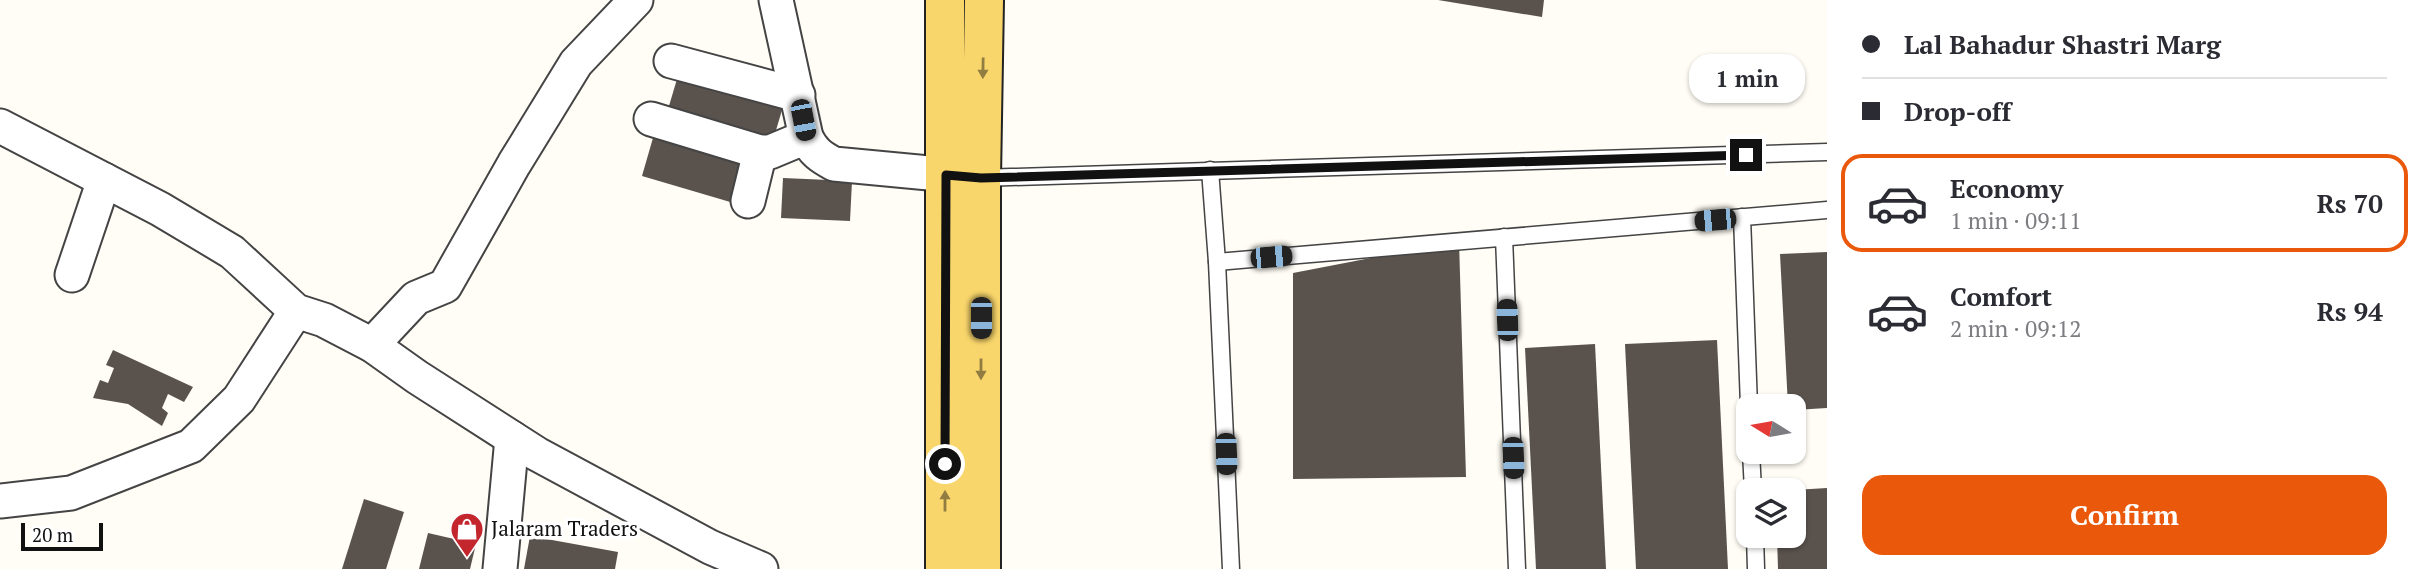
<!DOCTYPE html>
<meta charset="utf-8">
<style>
:root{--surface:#fff;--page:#f2f2f3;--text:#2b2b33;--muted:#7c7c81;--line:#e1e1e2;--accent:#ea580c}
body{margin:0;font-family:"PT Serif",serif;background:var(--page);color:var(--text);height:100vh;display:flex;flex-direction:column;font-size:26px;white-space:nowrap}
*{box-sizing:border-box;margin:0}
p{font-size:23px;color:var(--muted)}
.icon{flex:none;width:38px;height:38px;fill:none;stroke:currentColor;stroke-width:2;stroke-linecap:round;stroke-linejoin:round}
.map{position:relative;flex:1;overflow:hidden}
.drawer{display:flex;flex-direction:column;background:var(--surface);width:595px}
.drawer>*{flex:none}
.top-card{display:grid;align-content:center;height:154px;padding:0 35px;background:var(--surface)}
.needle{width:46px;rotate:281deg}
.fabs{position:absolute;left:1736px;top:394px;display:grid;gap:14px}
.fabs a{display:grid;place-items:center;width:70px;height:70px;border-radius:14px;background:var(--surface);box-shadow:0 2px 5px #0004;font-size:35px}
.scale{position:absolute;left:21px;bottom:18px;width:82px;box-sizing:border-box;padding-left:7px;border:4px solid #111;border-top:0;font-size:19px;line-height:24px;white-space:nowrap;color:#111;-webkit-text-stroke:5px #fff;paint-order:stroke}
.end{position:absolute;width:32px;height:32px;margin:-16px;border:9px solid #111;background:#fff;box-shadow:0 0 0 4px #fff}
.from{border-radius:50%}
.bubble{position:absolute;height:49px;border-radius:21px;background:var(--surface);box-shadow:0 2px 5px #0004;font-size:23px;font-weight:700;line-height:49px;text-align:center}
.car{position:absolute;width:21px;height:42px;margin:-21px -10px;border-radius:9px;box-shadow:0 0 5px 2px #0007;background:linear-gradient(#222 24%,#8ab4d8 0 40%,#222 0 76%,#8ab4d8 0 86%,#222 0)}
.top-card b{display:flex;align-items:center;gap:24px;height:66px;font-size:26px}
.top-card b+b{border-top:2px solid var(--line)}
.top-card i{width:18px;height:18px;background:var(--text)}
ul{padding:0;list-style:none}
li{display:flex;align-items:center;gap:21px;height:98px;margin:0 14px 10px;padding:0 21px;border:4px solid transparent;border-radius:21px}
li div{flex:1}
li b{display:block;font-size:26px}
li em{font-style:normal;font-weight:700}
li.on{border-color:var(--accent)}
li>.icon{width:63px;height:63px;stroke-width:1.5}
.cta{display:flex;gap:14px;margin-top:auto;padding:14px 35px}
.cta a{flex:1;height:80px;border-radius:21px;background:var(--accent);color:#fff;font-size:28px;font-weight:700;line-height:80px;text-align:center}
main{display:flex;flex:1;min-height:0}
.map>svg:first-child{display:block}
.building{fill:#5a524d}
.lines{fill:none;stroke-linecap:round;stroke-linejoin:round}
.service-casing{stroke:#444;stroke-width:19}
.minor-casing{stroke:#444;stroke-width:37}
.primary-casing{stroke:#222;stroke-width:42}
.service{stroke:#fff;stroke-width:16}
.minor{stroke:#fff;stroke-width:33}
.primary{stroke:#f9d66b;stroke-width:38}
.oneway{fill:#917d42}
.route{stroke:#111;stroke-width:9}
.labels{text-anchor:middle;stroke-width:7;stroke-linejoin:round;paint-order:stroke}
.poi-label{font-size:21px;fill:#111;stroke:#fff;text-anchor:start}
</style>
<main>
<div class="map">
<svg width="1827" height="569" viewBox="0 0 1827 569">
<rect width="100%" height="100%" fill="#fffdf5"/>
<!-- building -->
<g class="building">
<polygon points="1438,0 1544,0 1542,17"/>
<polygon points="680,69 785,100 771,147 666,116"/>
<polygon points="657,124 752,153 737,204 642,176"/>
<polygon points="783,178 852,181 850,221 781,218"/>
<polygon points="1459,241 1466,477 1293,479 1293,273"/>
<polygon points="1827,252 1827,408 1794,410 1794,406 1788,406 1780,254"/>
<polygon points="1717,340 1728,569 1636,569 1625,344"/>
<polygon points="1595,344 1606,569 1536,569 1525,348"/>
<polygon points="113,350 193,387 184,402 168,394 162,408 168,413 162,426 128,404 93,398 100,380 108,383 114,368 106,365"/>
<polygon points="1827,488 1827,569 1778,569 1777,536 1794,536 1794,490"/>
<polygon points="364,499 404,512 386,569 342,569"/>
<polygon points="428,533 476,544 470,569 419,569"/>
<polygon points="530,536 618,552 615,569 524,569"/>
</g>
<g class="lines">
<defs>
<g id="service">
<polyline points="1210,170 1217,262 1231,569"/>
<polyline points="981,178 1827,152"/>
<polyline points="1742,217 1749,406"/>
<polyline points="1504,237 1517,569"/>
<polyline points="1217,262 1827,210"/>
<polyline points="1751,452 1753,490"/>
<polyline points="1755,536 1756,569"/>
</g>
<g id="minor">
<path d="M 776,0 L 806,137 C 813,152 821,157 834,164 L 971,177"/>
<polyline points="671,61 798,95"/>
<polyline points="651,119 760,152 770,152 806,137"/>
<polyline points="0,126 160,209 232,252 296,311 324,320 372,345 417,377 537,454 710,547 761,569"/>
<polyline points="748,201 760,152"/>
<polyline points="72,275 104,180"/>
<polyline points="372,345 416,298 445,286 514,164 576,63 636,0"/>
<polyline points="0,501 71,493 191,446 239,399 296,311"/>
<polyline points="500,569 512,438"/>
</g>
<g id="primary">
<polyline points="945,569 945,0"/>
<polyline points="981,569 981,178 984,0"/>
</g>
</defs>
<!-- service casing -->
<use href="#service" class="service-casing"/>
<!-- minor casing -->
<use href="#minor" class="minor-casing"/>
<!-- primary casing -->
<use href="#primary" class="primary-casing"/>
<!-- service -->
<use href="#service" class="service"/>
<!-- minor -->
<use href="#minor" class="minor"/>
<!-- primary -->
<use href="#primary" class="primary"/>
</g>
<!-- one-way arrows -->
<defs><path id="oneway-solid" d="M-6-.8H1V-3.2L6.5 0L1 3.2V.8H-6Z" transform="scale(1.75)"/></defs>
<g class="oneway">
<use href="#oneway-solid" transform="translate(983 68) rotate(91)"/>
<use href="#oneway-solid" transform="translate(981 369) rotate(90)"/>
<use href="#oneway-solid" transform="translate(945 501) rotate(-90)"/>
</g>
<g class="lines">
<!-- route -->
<polyline class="route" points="945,464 946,175 981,178 1746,155"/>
</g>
<!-- icons -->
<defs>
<symbol id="shop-pin" viewBox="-11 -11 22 30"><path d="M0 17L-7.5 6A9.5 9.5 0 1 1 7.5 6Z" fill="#c4262e" stroke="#fff"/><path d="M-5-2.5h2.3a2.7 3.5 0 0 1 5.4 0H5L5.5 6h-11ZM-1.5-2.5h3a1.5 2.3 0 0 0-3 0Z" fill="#fff"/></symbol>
</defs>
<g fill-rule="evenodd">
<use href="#shop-pin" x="448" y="510" width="38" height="52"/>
</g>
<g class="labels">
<!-- poi labels -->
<g class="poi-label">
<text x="491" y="536">Jalaram Traders</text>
</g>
</g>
</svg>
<div class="fabs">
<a><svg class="needle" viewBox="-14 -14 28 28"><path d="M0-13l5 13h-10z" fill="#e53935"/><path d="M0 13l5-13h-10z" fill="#7c7c81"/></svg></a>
<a><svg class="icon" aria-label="layers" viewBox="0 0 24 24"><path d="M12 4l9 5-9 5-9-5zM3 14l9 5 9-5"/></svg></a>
</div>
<div class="scale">20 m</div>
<i class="end from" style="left:945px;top:464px"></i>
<i class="end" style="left:1746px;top:155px"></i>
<div class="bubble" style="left:1689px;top:54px;width:116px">1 min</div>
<i class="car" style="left:803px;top:120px;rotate:169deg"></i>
<i class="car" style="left:1715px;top:220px;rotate:265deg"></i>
<i class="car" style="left:1271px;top:257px;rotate:85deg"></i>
<i class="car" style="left:981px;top:318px;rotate:180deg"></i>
<i class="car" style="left:1507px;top:320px;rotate:358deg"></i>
<i class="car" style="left:1226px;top:454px;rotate:178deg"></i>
<i class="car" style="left:1513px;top:458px;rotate:178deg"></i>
</div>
<section class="drawer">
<div class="top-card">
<b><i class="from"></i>Lal Bahadur Shastri Marg</b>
<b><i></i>Drop-off</b>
</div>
<ul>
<li class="on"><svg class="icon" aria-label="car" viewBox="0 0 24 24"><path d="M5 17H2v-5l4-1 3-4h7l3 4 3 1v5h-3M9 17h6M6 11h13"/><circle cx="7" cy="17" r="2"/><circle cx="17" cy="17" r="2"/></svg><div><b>Economy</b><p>1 min · 09:11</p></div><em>Rs 70</em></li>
<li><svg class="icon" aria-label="car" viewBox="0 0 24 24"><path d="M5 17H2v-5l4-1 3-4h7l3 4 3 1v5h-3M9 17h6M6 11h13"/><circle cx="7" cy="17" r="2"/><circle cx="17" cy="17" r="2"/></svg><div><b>Comfort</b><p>2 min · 09:12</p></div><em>Rs 94</em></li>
</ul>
<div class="cta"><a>Confirm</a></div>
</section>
</main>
